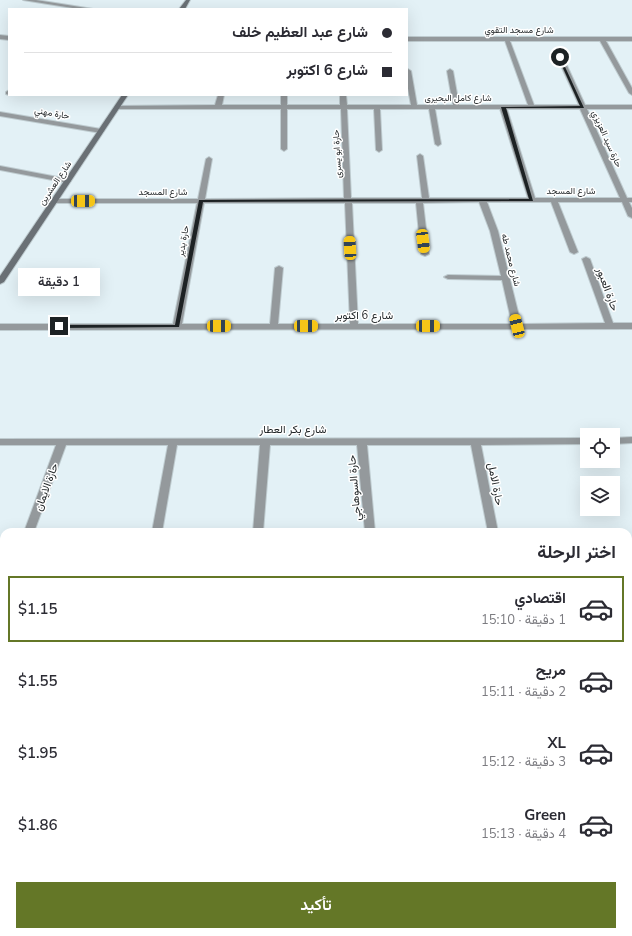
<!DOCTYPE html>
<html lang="ar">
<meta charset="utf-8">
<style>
:root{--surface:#fff;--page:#f7f7f7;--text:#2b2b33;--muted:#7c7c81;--line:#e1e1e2;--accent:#647727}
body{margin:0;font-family:"Nunito Sans",Vazirmatn,sans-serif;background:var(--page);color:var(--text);direction:rtl;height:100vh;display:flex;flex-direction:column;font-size:15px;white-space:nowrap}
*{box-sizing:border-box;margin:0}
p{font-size:13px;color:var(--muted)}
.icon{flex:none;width:22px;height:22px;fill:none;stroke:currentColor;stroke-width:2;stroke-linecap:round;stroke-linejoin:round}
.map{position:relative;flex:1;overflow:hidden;direction:ltr}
.details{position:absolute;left:0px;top:528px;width:632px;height:408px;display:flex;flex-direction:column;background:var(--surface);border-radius:12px 12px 0 0;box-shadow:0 4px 16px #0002;direction:rtl}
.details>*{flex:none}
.top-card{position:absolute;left:8px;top:8px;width:400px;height:88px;border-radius:0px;box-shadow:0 4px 16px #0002;direction:rtl;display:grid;align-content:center;height:88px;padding:0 16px;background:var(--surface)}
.fabs{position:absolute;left:580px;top:428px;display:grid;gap:8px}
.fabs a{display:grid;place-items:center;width:40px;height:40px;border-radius:0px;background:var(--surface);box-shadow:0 4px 16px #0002;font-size:20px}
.end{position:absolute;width:18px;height:18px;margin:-9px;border:5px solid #1d2224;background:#fff;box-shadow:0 0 0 2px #fff}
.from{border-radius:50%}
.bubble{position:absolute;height:28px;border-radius:0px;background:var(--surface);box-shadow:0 4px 16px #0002;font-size:13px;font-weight:600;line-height:28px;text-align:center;direction:rtl}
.car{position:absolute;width:12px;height:24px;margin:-12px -6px;border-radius:5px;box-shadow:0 0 3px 1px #0007;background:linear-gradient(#f5c518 24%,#345 0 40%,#f5c518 0 76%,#345 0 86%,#f5c518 0)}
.top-card b{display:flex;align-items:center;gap:14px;height:38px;font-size:15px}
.top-card b+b{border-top:1px solid var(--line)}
.top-card i{width:10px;height:10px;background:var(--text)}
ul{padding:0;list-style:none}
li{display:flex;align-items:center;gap:12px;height:66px;margin:0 8px 6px;padding:0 8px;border:2px solid transparent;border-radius:0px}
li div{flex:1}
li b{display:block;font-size:15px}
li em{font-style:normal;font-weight:600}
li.active{border-color:var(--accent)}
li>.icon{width:36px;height:36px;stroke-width:1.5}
h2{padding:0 16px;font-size:18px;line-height:48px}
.cta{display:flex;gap:8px;margin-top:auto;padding:8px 16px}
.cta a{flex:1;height:46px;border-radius:0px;background:var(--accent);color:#fff;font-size:16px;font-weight:600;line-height:46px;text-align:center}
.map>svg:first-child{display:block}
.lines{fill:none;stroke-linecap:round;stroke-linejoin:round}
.minor-casing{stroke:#bfccd0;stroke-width:2}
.secondary-casing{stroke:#bfccd0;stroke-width:2}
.minor{fill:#94999c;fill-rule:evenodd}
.secondary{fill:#6a7075;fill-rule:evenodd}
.route{fill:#1d2224}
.labels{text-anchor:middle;stroke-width:3;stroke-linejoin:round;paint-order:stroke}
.far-street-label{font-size:9px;fill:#1d2224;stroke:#fff}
.street-label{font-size:11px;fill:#1d2224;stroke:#fff}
</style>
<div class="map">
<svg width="632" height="936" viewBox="0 0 632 936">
<rect width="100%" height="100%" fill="#e3f1f6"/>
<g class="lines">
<defs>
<g id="minor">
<polygon points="23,0 36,0 93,9 79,9"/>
<polygon points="0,35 9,36 9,40 0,39"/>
<path d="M 407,37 L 632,37 L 632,41 L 606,41 L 632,88 L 632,95 L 629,93 L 600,41 L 510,41 L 534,105 L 579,105 L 557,57 L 560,55 L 563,57 L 585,105 L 632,105 L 632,109 L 587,109 L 627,198 L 632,198 L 632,202 L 629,202 L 632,208 L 632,218 L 628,216 L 622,202 L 558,202 L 578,252 L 574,254 L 570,252 L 551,202 L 487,202 L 498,231 L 521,324 L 605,323 L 582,259 L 586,257 L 590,259 L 613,323 L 632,323 L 632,329 L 0,330 L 0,324 L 173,324 L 197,203 L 54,203 L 50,201 L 51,199 L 198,199 L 206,159 L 209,157 L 212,159 L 205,199 L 344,198 L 341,109 L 287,109 L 287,149 L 284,151 L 281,149 L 281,109 L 117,109 L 115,108 L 115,106 L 215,105 L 218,95 L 224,95 L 222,105 L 281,105 L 281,95 L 287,95 L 287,105 L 340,105 L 340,95 L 346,95 L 347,105 L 411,105 L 407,83 L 408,69 L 411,71 L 417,105 L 453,105 L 447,71 L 450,69 L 453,71 L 459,105 L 528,105 L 505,41 L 407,41 ZM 347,109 L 374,109 L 376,150 L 379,152 L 382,150 L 380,109 L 429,109 L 435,144 L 438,146 L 441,144 L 435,109 L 500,109 L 528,198 L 429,198 L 423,156 L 420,154 L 417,156 L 422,198 L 351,198 ZM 507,109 L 580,109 L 620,198 L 535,198 ZM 479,202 L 490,231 L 501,276 L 448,275 L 444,277 L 448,279 L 502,280 L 512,324 L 358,324 L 352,203 L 416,203 L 421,254 L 425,256 L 429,254 L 423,203 ZM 204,203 L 345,203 L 350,324 L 278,324 L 283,268 L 279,266 L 275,268 L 270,324 L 182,324 Z"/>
<polygon points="9,90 9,95 6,94 6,92"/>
<polygon points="0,112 101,129 104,131 101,133 0,116"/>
<polygon points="0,166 68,179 71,181 68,183 0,170"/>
<polygon points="632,437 632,443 613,444 613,438"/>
<polygon points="587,438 587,444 481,445 498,532 488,532 471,445 367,445 375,532 365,532 357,445 270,445 263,532 253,532 260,445 177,445 162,532 152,532 168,445 66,445 34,532 24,532 56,445 0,445 0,439"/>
<polygon points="4,596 4,615 0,617 0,598"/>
<polygon points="632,667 632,677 628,678 628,668"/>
<polygon points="4,776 4,788 0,789 0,777"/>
<rect x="628" y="871" width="4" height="14"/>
<polygon points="288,932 302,932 304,936 288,936"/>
<polygon points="324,932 346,932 345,936 322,936"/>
</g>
<g id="secondary">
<polygon points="186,0 190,0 185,9 179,9"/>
<polygon points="122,95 128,95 4,282 0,284 0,276"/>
</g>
</defs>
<!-- minor casing -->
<use href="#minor" class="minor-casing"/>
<!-- secondary casing -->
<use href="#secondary" class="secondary-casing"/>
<!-- minor -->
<use href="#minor" class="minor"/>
<!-- secondary -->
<use href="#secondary" class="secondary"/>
</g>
<!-- route -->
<polygon class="route" points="560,56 584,108 506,108 533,201 203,202 179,327 59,328 56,326 59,325 175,325 199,200 529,199 501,107 580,106 558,57"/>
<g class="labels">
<!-- far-street labels -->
<g class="far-street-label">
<text x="519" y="33">شارع مسجد التقوي</text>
<text x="458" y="101">شارع كامل البحيرى</text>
<text transform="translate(52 113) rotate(10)" y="3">حارة مهني</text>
<text transform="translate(607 139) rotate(66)" y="3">حارة سيد العزيزي</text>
<text transform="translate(337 154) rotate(-93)" y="3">حارة ابو يسرى</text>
<text transform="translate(55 183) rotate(-56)" y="3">شارع العشرين</text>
<text x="571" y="194">شارع المسجد</text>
<text x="163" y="195">شارع المسجد</text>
<text transform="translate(183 241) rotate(-80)" y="3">حارة بدير</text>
<text transform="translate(511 260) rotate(76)" y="3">شارع محمد طه</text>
</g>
<!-- street labels -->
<g class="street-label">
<text transform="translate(608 289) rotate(70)" y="4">حارة العبور</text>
<text x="364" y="319">شارع 6 اكتوبر</text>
<text x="293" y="433">شارع بكر العطار</text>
<text transform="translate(496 484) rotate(79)" y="4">حارة الامل</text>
<text transform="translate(46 487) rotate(-70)" y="4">حارة الايمان</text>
<text transform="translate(354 488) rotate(-95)" y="4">حارة السوهاجي</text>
</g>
</g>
</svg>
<div class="fabs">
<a><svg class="icon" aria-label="locate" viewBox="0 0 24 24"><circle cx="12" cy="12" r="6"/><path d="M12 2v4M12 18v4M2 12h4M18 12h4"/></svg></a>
<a><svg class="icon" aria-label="layers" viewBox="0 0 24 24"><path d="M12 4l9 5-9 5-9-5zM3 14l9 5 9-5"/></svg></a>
</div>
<i class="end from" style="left:560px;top:57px"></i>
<i class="end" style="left:59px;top:326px"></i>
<div class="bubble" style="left:18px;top:268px;width:82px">1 دقيقة</div>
<i class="car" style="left:83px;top:201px;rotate:90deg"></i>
<i class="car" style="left:423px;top:241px;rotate:173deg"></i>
<i class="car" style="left:350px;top:248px;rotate:357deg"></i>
<i class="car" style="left:219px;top:326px;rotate:90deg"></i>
<i class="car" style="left:306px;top:326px;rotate:90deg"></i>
<i class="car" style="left:428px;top:326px;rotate:90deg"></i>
<i class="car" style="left:517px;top:326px;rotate:346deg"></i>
<div class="top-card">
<b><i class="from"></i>شارع عبد العظيم خلف</b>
<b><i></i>شارع 6 اكتوبر</b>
</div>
<section class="details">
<h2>اختر الرحلة</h2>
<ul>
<li class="active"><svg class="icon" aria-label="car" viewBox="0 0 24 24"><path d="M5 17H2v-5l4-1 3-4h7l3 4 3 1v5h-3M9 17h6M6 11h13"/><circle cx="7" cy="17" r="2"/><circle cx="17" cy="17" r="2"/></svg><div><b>اقتصادي</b><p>1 دقيقة · 15:10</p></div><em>$1.15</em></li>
<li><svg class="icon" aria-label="car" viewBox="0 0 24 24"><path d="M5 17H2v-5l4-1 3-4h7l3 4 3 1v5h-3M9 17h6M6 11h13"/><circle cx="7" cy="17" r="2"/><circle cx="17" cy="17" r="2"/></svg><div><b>مريح</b><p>2 دقيقة · 15:11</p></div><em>$1.55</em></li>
<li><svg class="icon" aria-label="car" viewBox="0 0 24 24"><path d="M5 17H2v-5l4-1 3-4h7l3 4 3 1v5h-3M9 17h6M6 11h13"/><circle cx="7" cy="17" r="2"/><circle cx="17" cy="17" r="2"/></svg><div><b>XL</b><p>3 دقيقة · 15:12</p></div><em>$1.95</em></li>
<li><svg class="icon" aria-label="car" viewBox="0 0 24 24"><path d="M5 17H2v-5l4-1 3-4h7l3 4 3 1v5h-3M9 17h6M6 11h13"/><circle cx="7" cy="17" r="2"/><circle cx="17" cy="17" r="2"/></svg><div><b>Green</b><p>4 دقيقة · 15:13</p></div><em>$1.86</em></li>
</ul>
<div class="cta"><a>تأكيد</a></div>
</section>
</div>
